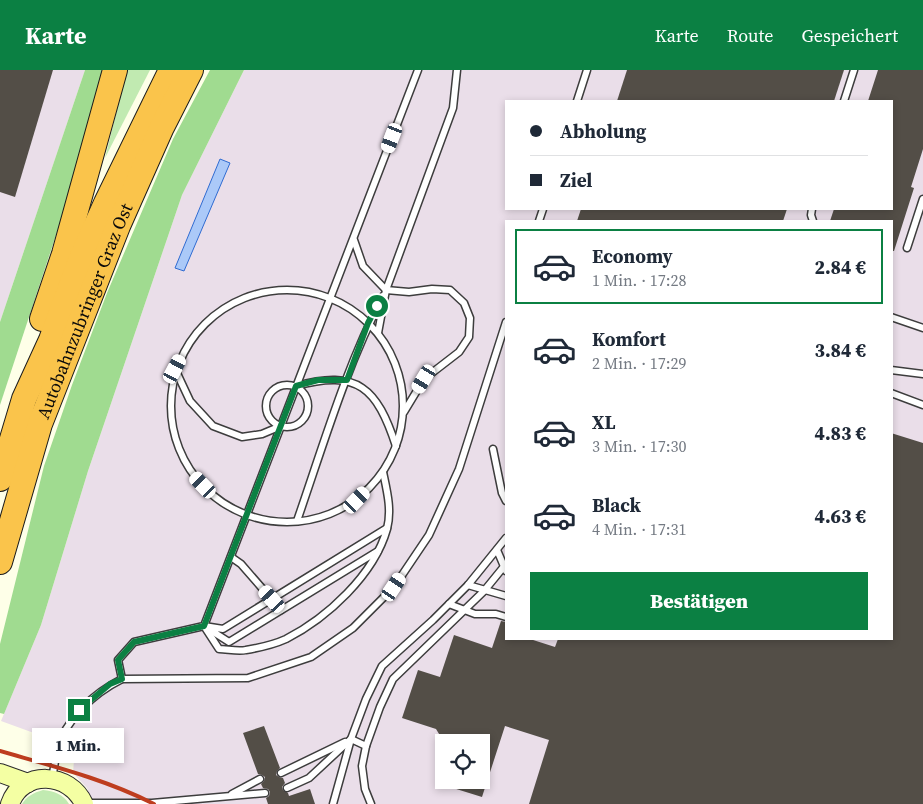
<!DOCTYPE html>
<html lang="de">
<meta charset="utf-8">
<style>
:root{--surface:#fff;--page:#f2f2f3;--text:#1f2937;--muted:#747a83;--line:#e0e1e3;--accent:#0b8043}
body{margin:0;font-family:"Source Serif 4",serif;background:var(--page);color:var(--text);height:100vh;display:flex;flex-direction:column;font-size:19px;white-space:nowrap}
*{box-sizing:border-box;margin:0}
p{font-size:16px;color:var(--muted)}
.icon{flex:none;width:28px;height:28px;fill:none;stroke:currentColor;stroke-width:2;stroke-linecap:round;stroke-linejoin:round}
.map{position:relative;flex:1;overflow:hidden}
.details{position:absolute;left:505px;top:150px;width:388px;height:420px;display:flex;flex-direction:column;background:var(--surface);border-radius:0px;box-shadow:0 2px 8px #0003}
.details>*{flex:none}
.guide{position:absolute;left:505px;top:30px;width:388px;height:110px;border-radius:0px;box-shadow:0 2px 8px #0003;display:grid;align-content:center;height:110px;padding:0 25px;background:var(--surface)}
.controls{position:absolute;left:435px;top:664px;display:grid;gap:10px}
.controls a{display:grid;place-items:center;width:55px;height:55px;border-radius:0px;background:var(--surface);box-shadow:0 2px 8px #0003;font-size:25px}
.end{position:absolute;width:22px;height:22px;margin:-11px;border:6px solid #0b8043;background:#fff;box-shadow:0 0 0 2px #fff}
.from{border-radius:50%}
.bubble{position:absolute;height:35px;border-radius:0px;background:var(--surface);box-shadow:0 2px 8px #0003;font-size:16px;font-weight:800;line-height:35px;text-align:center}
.car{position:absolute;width:15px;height:30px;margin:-15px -8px;border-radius:6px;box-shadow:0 0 4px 1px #0007;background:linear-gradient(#fff 24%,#345 0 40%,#fff 0 76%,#345 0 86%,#fff 0)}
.guide b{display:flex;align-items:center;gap:18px;height:48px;font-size:19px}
.guide b+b{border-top:1px solid var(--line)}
.guide i{width:12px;height:12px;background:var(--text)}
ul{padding:9px 0 0;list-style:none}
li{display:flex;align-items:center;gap:15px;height:75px;margin:0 10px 8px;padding:0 15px;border:2px solid transparent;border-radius:0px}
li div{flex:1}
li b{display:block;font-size:19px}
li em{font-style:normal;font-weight:800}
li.on{border-color:var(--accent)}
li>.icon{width:45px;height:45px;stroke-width:1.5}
.primary-button{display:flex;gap:10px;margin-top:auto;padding:10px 25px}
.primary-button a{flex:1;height:58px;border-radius:0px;background:var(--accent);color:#fff;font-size:20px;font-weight:800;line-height:58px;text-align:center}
header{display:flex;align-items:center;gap:30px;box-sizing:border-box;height:70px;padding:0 25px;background:var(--accent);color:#fff}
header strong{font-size:24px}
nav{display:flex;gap:28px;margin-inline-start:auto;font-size:18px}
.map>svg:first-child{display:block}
.industrial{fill:#eadee9;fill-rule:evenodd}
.green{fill:#c1eab1}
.forest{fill:#a0db90}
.water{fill:#abc9f8;stroke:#2f6bd1}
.building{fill:#534e47}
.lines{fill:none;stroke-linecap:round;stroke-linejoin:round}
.service-casing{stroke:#3d3d3d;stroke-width:9}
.secondary-casing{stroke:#2c2c2c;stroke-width:20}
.motorway-casing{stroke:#1b1b1b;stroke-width:26}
.service{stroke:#fff;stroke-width:6}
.secondary{stroke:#f4ffa3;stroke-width:18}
.motorway{stroke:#fac44b;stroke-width:24}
.rail{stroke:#be3d1f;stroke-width:4}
.route{stroke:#0b8043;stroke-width:6}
.labels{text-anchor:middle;stroke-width:5;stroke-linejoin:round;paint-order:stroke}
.street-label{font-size:18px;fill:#0a0a0a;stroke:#fff}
</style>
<header>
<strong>Karte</strong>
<nav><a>Karte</a><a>Route</a><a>Gespeichert</a></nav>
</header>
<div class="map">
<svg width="923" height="734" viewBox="0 0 923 734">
<rect width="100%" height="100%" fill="#feffe8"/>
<!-- industrial -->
<g class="industrial">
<polygon points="0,0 85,0 0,252"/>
<path d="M 244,0 L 923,0 L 923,734 L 92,734 L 87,718 L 73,703 L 75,678 L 1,651 L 41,555 L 88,401 L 182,125 ZM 506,31 L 891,31 L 891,139 L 506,139 ZM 506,151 L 891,151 L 891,569 L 506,569 ZM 444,672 L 481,672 L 481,710 L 444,710 Z"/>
</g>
<!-- green -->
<g class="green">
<polygon points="127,0 150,0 105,88"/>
<path d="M 43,720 C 54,721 63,724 69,734 L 22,734 C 27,726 33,723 43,720 Z"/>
</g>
<!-- forest -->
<g class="forest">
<polygon points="85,0 103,0 98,23 58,159 0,335 0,252"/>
<polygon points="210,0 244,0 182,125 88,401 41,555 4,644 0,643 0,574 44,396 72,315 107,223 173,69"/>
</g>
<!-- water -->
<polygon class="water" points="220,89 230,93 184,201 175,198"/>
<!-- building -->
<g class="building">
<polygon points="0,0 53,0 15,127 0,122"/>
<polygon points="627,0 844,0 834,31 617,31"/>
<polygon points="878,0 923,0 923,79 911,117 914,118 894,181 891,181 891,151 830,151 834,139 891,139 891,31 868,31"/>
<polygon points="581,139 787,139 783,151 577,151"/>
<polygon points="891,363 923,373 923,734 529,734 549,670 505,656 482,727 437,713 437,710 481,710 481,672 444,672 436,659 402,648 418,600 440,607 454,565 492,578 501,551 506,552 506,569 530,569 555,577 558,569 891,569"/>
<polygon points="264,656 280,698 277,701 276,705 279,707 283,708 285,713 282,717 283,720 288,723 289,726 310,719 315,734 268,734 266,728 269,726 270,722 268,719 263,718 261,714 264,711 265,707 262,705 258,704 243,663"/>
</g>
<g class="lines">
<defs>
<g id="service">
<polyline points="577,31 587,0"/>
<polyline points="844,31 854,0"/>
<polyline points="812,139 811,145 813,151"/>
<polyline points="539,151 543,139"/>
<polyline points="354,170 363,196 386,220 409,222 432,219 450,220 464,233 470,248 469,267 459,282 424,309 404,342"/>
<polyline points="907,178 923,129"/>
<circle cx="287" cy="336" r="116"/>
<polyline points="891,247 923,258"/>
<polyline points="378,263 386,220 453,38 457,0"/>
<polyline points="175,299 190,331 213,356 242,367 262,364 281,356"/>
<polyline points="891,300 923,304"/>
<circle cx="287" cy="336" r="21"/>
<path d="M 296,316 C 358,299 377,318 396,376"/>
<polyline points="891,323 923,335"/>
<polyline points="493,379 502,423 506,431"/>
<path d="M 297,451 C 323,376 346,297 383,226"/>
<polyline points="497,480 506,501"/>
<polyline points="378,481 229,572 204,556 223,559 387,458"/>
<polyline points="231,487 241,494 281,540"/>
<polyline points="468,515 506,526"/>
<polyline points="449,534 475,544 496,544 506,547"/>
<path d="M 206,559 L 219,579 C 227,579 238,582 246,580 C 258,578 275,574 286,569 C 327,548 374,505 387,459 C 392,440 387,421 383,402"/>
<polyline points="122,609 118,590 134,572 204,556 418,0"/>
<polyline points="281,703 345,672"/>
<path d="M 52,708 C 54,699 55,690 57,681 C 65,649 94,623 122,609 L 248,608 L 311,587 L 353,558 L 394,517 L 429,465 L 459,399 L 506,252"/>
<polyline points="287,718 309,708 351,669 366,676"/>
<polyline points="232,724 260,709"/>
<polyline points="86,733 152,733 265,723"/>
<polyline points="333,734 351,669 366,629 382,596 433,550 468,515 506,468"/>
<polyline points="371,734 365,719 362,696 366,676 380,637 393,609 484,521 506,494"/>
</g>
<g id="secondary">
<polyline points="0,703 28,713"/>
<path d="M 10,734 C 22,699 70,702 84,734"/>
</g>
<g id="motorway">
<polyline points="42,249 64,184 115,0"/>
<polyline points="0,409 24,329 51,270 80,191 106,133 171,0"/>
<path id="s1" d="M 0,492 L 40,354 L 118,156 L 162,57 L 191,0"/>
</g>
</defs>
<!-- service casing -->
<use href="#service" class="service-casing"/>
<!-- secondary casing -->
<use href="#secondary" class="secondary-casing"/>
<!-- motorway casing -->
<use href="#motorway" class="motorway-casing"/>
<!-- service -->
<use href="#service" class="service"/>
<!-- secondary -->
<use href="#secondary" class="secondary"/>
<!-- motorway -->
<use href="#motorway" class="motorway"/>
<!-- rail -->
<path class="rail" d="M 0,681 C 52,696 105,709 154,734"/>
</g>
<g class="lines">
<!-- route -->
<polyline class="route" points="79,640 110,614 122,609 118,590 134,572 204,556 296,316 318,310 347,310 368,253 377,236"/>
</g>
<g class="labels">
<!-- street labels -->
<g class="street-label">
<text dy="6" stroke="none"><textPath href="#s1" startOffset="265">Autobahnzubringer Graz Ost</textPath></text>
</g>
</g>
</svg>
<div class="controls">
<a><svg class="icon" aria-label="locate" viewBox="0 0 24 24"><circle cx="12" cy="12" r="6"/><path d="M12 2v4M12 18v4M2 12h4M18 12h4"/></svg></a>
</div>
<i class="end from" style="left:377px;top:236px"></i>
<i class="end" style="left:79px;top:640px"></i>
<div class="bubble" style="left:32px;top:658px;width:92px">1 Min.</div>
<i class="car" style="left:392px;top:68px;rotate:201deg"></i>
<i class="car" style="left:175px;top:299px;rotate:28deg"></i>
<i class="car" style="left:424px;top:309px;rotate:211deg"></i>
<i class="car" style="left:203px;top:415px;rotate:316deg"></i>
<i class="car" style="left:357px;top:430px;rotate:44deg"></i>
<i class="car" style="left:394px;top:517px;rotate:34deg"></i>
<i class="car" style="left:272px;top:529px;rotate:318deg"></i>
<div class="guide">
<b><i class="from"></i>Abholung</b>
<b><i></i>Ziel</b>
</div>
<section class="details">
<ul>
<li class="on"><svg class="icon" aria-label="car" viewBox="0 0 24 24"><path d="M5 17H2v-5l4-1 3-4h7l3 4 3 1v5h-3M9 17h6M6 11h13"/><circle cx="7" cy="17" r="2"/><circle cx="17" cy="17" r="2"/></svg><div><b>Economy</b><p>1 Min. · 17:28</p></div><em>2.84 €</em></li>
<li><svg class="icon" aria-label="car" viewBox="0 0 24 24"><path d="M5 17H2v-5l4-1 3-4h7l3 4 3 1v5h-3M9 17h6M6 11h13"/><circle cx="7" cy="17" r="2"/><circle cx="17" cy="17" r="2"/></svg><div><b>Komfort</b><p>2 Min. · 17:29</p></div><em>3.84 €</em></li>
<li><svg class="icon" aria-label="car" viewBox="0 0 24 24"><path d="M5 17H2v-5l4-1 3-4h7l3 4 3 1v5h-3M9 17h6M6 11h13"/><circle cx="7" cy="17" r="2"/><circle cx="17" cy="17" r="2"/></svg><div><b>XL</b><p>3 Min. · 17:30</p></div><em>4.83 €</em></li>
<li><svg class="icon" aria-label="car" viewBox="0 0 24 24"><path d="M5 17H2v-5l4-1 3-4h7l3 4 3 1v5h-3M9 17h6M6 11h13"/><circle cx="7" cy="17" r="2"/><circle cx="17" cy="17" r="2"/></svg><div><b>Black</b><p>4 Min. · 17:31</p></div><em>4.63 €</em></li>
</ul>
<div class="primary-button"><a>Bestätigen</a></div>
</section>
</div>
